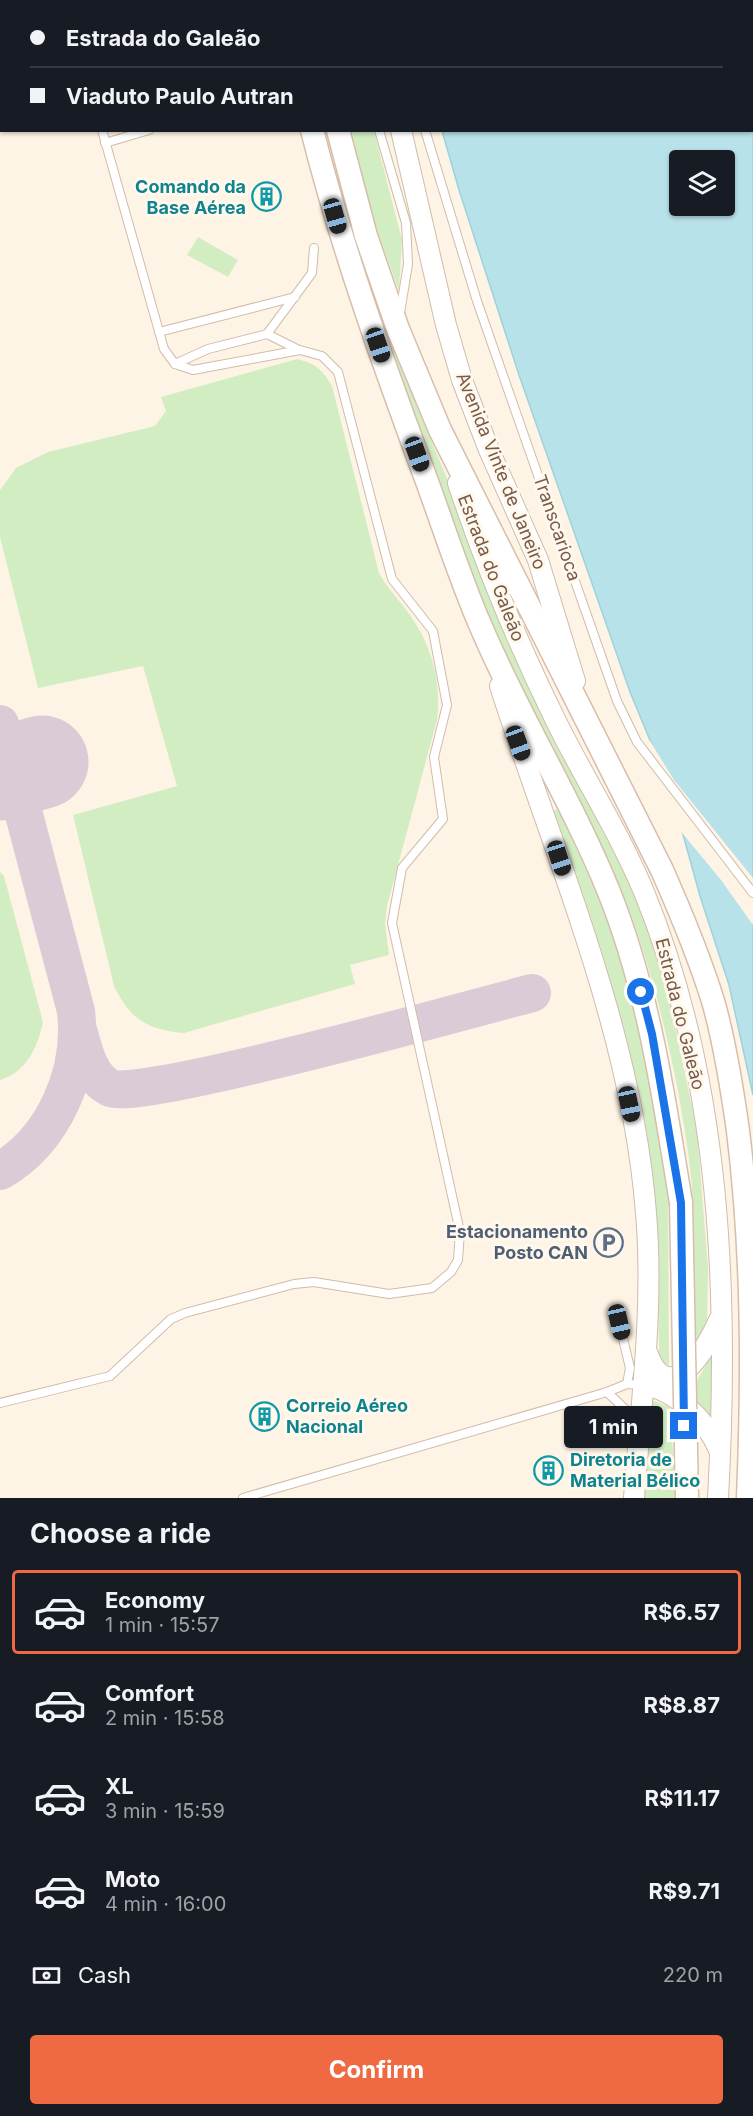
<!DOCTYPE html>
<meta charset="utf-8">
<style>
:root{--surface:#171b24;--page:#20242c;--text:#f1f3f6;--muted:#9ea1a6;--line:#363941;--accent:#ef6a43}
body{margin:0;font-family:Inter,sans-serif;background:var(--page);color:var(--text);height:100vh;display:flex;flex-direction:column;font-size:22px;white-space:nowrap}
*{box-sizing:border-box;margin:0}
p{font-size:20px;color:var(--muted)}
.icon{flex:none;width:33px;height:33px;fill:none;stroke:currentColor;stroke-width:2;stroke-linecap:round;stroke-linejoin:round}
.map{position:relative;height:1498px;overflow:hidden}
.sheet{display:flex;flex-direction:column;background:var(--surface);flex:1}
.sheet>*{flex:none}
.guide{position:absolute;left:0px;top:0px;width:753px;height:132px;box-shadow:0 2px 4px #0004;display:grid;align-content:center;height:132px;padding:0 30px;background:var(--surface)}
.controls{position:absolute;left:669px;top:150px;display:grid;gap:12px}
.controls a{display:grid;place-items:center;width:66px;height:66px;border-radius:6px;background:var(--surface);box-shadow:0 2px 4px #0004;font-size:30px}
.end{position:absolute;width:27px;height:27px;margin:-14px;border:8px solid #1a73e8;background:#fff;box-shadow:0 0 0 3px #fff}
.from{border-radius:50%}
.bubble{position:absolute;height:42px;border-radius:6px;background:var(--surface);box-shadow:0 2px 4px #0004;font-size:20px;font-weight:700;line-height:42px;text-align:center}
.car{position:absolute;width:18px;height:36px;margin:-18px -9px;border-radius:8px;box-shadow:0 0 4px 2px #0007;background:linear-gradient(#222 24%,#8ab4d8 0 40%,#222 0 76%,#8ab4d8 0 86%,#222 0)}
.guide b{display:flex;align-items:center;gap:21px;height:57px;font-size:22px}
.guide b+b{border-top:2px solid var(--line)}
.guide i{width:15px;height:15px;background:var(--text)}
ul{padding:0;list-style:none}
li{display:flex;align-items:center;gap:18px;height:84px;margin:0 12px 9px;padding:0 18px;border:3px solid transparent;border-radius:6px}
li div{flex:1}
li b{display:block;font-size:22px}
li em{font-style:normal;font-weight:700}
li.current{border-color:var(--accent)}
li>.icon{width:54px;height:54px;stroke-width:1.5}
h2{padding:0 30px;font-size:27px;line-height:72px}
.pay{display:flex;align-items:center;gap:15px;height:66px;padding:0 30px;font-size:22px}
.pay p{margin-inline-start:auto}
.button{display:flex;gap:12px;margin-top:auto;padding:12px 30px}
.button a{flex:1;height:69px;border-radius:6px;background:var(--accent);color:#fff;font-size:24px;font-weight:700;line-height:69px;text-align:center}
.map>svg:first-child{display:block}
.green{fill:#d3edc3}
.water{fill:#b8e2e9;stroke:#9ed2db;stroke-width:1.5;fill-rule:evenodd}
.pier{fill:#fef4e5}
.lines{fill:none;stroke-linecap:round;stroke-linejoin:round}
.taxiway{stroke:#dacbd7;stroke-width:38}
.runway{stroke:#dacbd7;stroke-width:93}
.service-casing{stroke:#d0bcaa;stroke-width:10}
.tertiary-casing{stroke:#d0bcaa;stroke-width:22}
.secondary-casing{stroke:#d6beaa;stroke-width:25}
.service{stroke:#fff;stroke-width:8}
.tertiary{stroke:#fff;stroke-width:20}
.secondary{stroke:#fff;stroke-width:22}
.secondary-bridge-casing{stroke:#d6beaa;stroke-width:25;stroke-linecap:butt}
.secondary-bridge{stroke:#fff;stroke-width:22}
.route{stroke:#1a73e8;stroke-width:8}
.labels{text-anchor:middle;stroke-width:6;stroke-linejoin:round;paint-order:stroke}
.culture-label{font-size:18px;font-weight:bold;fill:#0d838f;stroke:#fff8ed;text-anchor:start}
.street-label{font-size:18px;fill:#795a48;stroke:#fff8ed}
.service-label{font-size:18px;font-weight:bold;fill:#4e5e75;stroke:#fff8ed;text-anchor:end}
</style>
<div class="map">
<svg width="753" height="1498" viewBox="0 0 753 1498">
<rect width="100%" height="100%" fill="#fef4e5"/>
<!-- green -->
<g class="green">
<path d="M 326,131 L 330,131 L 389,333 L 419,412 L 568,765 L 627,878 L 651,939 L 670,1002 L 697,1131 L 708,1268 L 707,1331 L 694,1353 C 693,1289 697,1222 689,1159 C 679,1086 663,1013 641,944 C 605,830 535,731 488,622 C 466,569 449,512 429,458 C 390,350 352,242 326,131 Z"/>
<polygon points="349,131 374,131 402,240 399,291 378,233"/>
<polygon points="198,237 238,260 228,277 187,255"/>
<path d="M 297,359 C 315,363 323,370 332,386 L 379,573 C 386,586 395,595 404,607 C 430,640 442,678 437,720 L 387,906 L 385,923 L 389,955 L 350,965 L 355,984 L 184,1033 C 147,1030 130,1019 114,986 L 73,815 L 177,786 L 143,666 L 38,688 L 0,537 L 0,490 L 16,468 L 48,452 L 155,426 L 166,411 L 161,397 Z"/>
<polygon points="558,809 611,924 638,1010 668,1194 669,1365 661,1362 659,1354 657,1231 634,1088 550,812"/>
<path d="M 0,872 L 4,876 L 43,1022 C 38,1046 27,1072 0,1080 Z"/>
<path d="M 711,1353 L 713,1422 L 693,1400 C 694,1378 704,1373 711,1353 Z"/>
<polygon points="652,1400 669,1407 677,1498 643,1498"/>
</g>
<!-- water -->
<path class="water" d="M 414,0 L 753,0 L 753,1095 L 729,985 L 700,896 L 671,791 L 630,692 L 519,375 L 459,190 L 442,131 L 752,130 L 752,2 ZM 680,160 L 724,160 L 724,206 L 680,206 Z"/>
<!-- pier -->
<polygon class="pier" points="650,741 674,780 753,878 753,925 721,880 678,828 668,792 647,742"/>
<g class="lines">
<!-- taxiway -->
<g class="taxiway">
<path d="M 0,724 L 76,1011 C 83,1072 54,1140 0,1171"/>
<path d="M 78,1030 C 84,1051 89,1077 110,1088 C 138,1102 478,1007 532,993"/>
</g>
<!-- runway -->
<polyline class="runway" points="0,774 42,762"/>
<defs>
<g id="service">
<polyline points="65,0 66,2"/>
<polyline points="394,0 394,2"/>
<polyline points="0,26 2,25"/>
<polyline points="379,130 406,223 408,264 400,313"/>
<polyline points="425,130 477,301 617,701 637,742 753,893"/>
<polyline points="105,143 149,130"/>
<polyline points="159,332 295,297"/>
<polyline points="267,334 299,350"/>
<polyline points="175,364 208,349 267,334 312,273 314,248"/>
<polyline points="619,1322 630,1368 627,1384"/>
<polyline points="607,1392 626,1410 635,1425"/>
<polyline points="0,1403 110,1376 171,1319 185,1313 294,1284 314,1282 389,1294 432,1288 451,1272 458,1260 460,1232 392,923 402,868 443,819 434,757 447,705 433,631 392,579 338,372 322,356 300,350 193,370 175,364 164,349 102,130"/>
<polyline points="243,1498 607,1392 627,1384 641,1385"/>
</g>
<g id="tertiary">
<polyline points="370,0 370,2"/>
<polyline points="401,130 446,325 462,380 489,450 538,560 575,681"/>
<path d="M 458,483 C 485,564 518,644 556,721 C 584,778 619,832 644,892 C 722,1082 729,1296 718,1498"/>
<path d="M 500,686 C 555,858 632,1031 646,1213 C 654,1308 641,1403 634,1498"/>
<path d="M 647,1352 C 669,1414 708,1346 719,1320"/>
<path d="M 643,1385 C 675,1389 707,1421 719,1450"/>
</g>
<g id="secondary">
<polyline points="282,0 282,2"/>
<polyline points="307,0 308,2"/>
<path d="M 312,130 C 341,245 381,357 422,468 C 442,521 459,577 482,629 C 520,718 572,801 609,892 C 649,992 664,1098 681,1203"/>
<path d="M 338,130 L 366,236 L 398,329 L 440,430 L 662,870 C 681,913 699,956 713,1001 C 725,1043 732,1088 738,1131 C 753,1253 753,1375 748,1498"/>
</g>
</defs>
<!-- service casing -->
<use href="#service" class="service-casing"/>
<!-- tertiary casing -->
<use href="#tertiary" class="tertiary-casing"/>
<!-- secondary casing -->
<use href="#secondary" class="secondary-casing"/>
<!-- service -->
<use href="#service" class="service"/>
<!-- tertiary -->
<use href="#tertiary" class="tertiary"/>
<!-- secondary -->
<use href="#secondary" class="secondary"/>
<defs>
<polyline id="secondary-bridge" points="681,1203 687,1498"/>
</defs>
<!-- secondary-bridge casing -->
<use href="#secondary-bridge" class="secondary-bridge-casing"/>
<!-- secondary-bridge -->
<use href="#secondary-bridge" class="secondary-bridge"/>
</g>
<g class="lines">
<!-- route -->
<polyline class="route" points="641,992 652,1034 681,1203 684,1426"/>
</g>
<!-- icons -->
<defs>
<symbol id="building-ring" viewBox="-11 -11 22 22"><circle r="9.5" fill="#fff8ed" stroke="#0f9aa8" stroke-width="1.5"/><path d="M-4-6H4V6H1V3H-1V6H-4ZM-2.5-4.3h1.7v1.8h-1.7ZM.8-4.3h1.7v1.8H.8ZM-2.5-1h1.7V.8h-1.7ZM.8-1h1.7V.8H.8Z" fill="#0f9aa8"/></symbol>
<symbol id="parking-ring" viewBox="-11 -11 22 22"><circle r="9.5" fill="#fff8ed" stroke="#5c6f8a" stroke-width="1.5"/><path d="M-3.5-5.5H1a3.5 3.5 0 0 1 0 7H-1V5.5H-3.5ZM-1-3.4V-.6H.8a1.4 1.4 0 0 0 0-2.8Z" fill="#5c6f8a"/></symbol>
</defs>
<g fill-rule="evenodd">
<use href="#building-ring" x="250" y="180" width="33" height="33"/>
<use href="#parking-ring" x="592" y="1226" width="33" height="33"/>
<use href="#building-ring" x="248" y="1400" width="33" height="33"/>
<use href="#building-ring" x="532" y="1454" width="33" height="33"/>
</g>
<g class="labels">
<!-- culture labels -->
<g class="culture-label">
<text x="246" y="193" text-anchor="end">Comando da<tspan x="246" dy="21">Base Aérea</tspan></text>
<text x="286" y="1412">Correio Aéreo<tspan x="286" dy="21">Nacional</tspan></text>
<text x="570" y="1466">Diretoria de<tspan x="570" dy="21">Material Bélico</tspan></text>
</g>
<!-- street labels -->
<g class="street-label">
<text transform="translate(501 471) rotate(68)" y="6">Avenida Vinte de Janeiro</text>
<text transform="translate(557 528) rotate(71)" y="6">Transcarioca</text>
<text transform="translate(491 568) rotate(69)" y="6">Estrada do Galeão</text>
<text transform="translate(680 1014) rotate(76)" y="6">Estrada do Galeão</text>
</g>
<!-- service labels -->
<g class="service-label">
<text x="588" y="1238">Estacionamento<tspan x="588" dy="21">Posto CAN</tspan></text>
</g>
</g>
</svg>
<div class="controls">
<a><svg class="icon" aria-label="layers" viewBox="0 0 24 24"><path d="M12 4l9 5-9 5-9-5zM3 14l9 5 9-5"/></svg></a>
</div>
<i class="end from" style="left:641px;top:992px"></i>
<i class="end" style="left:684px;top:1426px"></i>
<div class="bubble" style="left:564px;top:1406px;width:99px">1 min</div>
<i class="car" style="left:335px;top:216px;rotate:164deg"></i>
<i class="car" style="left:378px;top:345px;rotate:161deg"></i>
<i class="car" style="left:417px;top:454px;rotate:160deg"></i>
<i class="car" style="left:518px;top:743px;rotate:160deg"></i>
<i class="car" style="left:559px;top:858px;rotate:162deg"></i>
<i class="car" style="left:629px;top:1104px;rotate:168deg"></i>
<i class="car" style="left:619px;top:1322px;rotate:167deg"></i>
<div class="guide">
<b><i class="from"></i>Estrada do Galeão</b>
<b><i></i>Viaduto Paulo Autran</b>
</div>
</div>
<section class="sheet">
<h2>Choose a ride</h2>
<ul>
<li class="current"><svg class="icon" aria-label="car" viewBox="0 0 24 24"><path d="M5 17H2v-5l4-1 3-4h7l3 4 3 1v5h-3M9 17h6M6 11h13"/><circle cx="7" cy="17" r="2"/><circle cx="17" cy="17" r="2"/></svg><div><b>Economy</b><p>1 min · 15:57</p></div><em>R$6.57</em></li>
<li><svg class="icon" aria-label="car" viewBox="0 0 24 24"><path d="M5 17H2v-5l4-1 3-4h7l3 4 3 1v5h-3M9 17h6M6 11h13"/><circle cx="7" cy="17" r="2"/><circle cx="17" cy="17" r="2"/></svg><div><b>Comfort</b><p>2 min · 15:58</p></div><em>R$8.87</em></li>
<li><svg class="icon" aria-label="car" viewBox="0 0 24 24"><path d="M5 17H2v-5l4-1 3-4h7l3 4 3 1v5h-3M9 17h6M6 11h13"/><circle cx="7" cy="17" r="2"/><circle cx="17" cy="17" r="2"/></svg><div><b>XL</b><p>3 min · 15:59</p></div><em>R$11.17</em></li>
<li><svg class="icon" aria-label="car" viewBox="0 0 24 24"><path d="M5 17H2v-5l4-1 3-4h7l3 4 3 1v5h-3M9 17h6M6 11h13"/><circle cx="7" cy="17" r="2"/><circle cx="17" cy="17" r="2"/></svg><div><b>Moto</b><p>4 min · 16:00</p></div><em>R$9.71</em></li>
</ul>
<div class="pay"><svg class="icon" aria-label="cash" viewBox="0 0 24 24"><path d="M3 7h18v10H3z"/><circle cx="12" cy="12" r="2"/></svg>Cash<p>220 m</p></div>
<div class="button"><a>Confirm</a></div>
</section>
